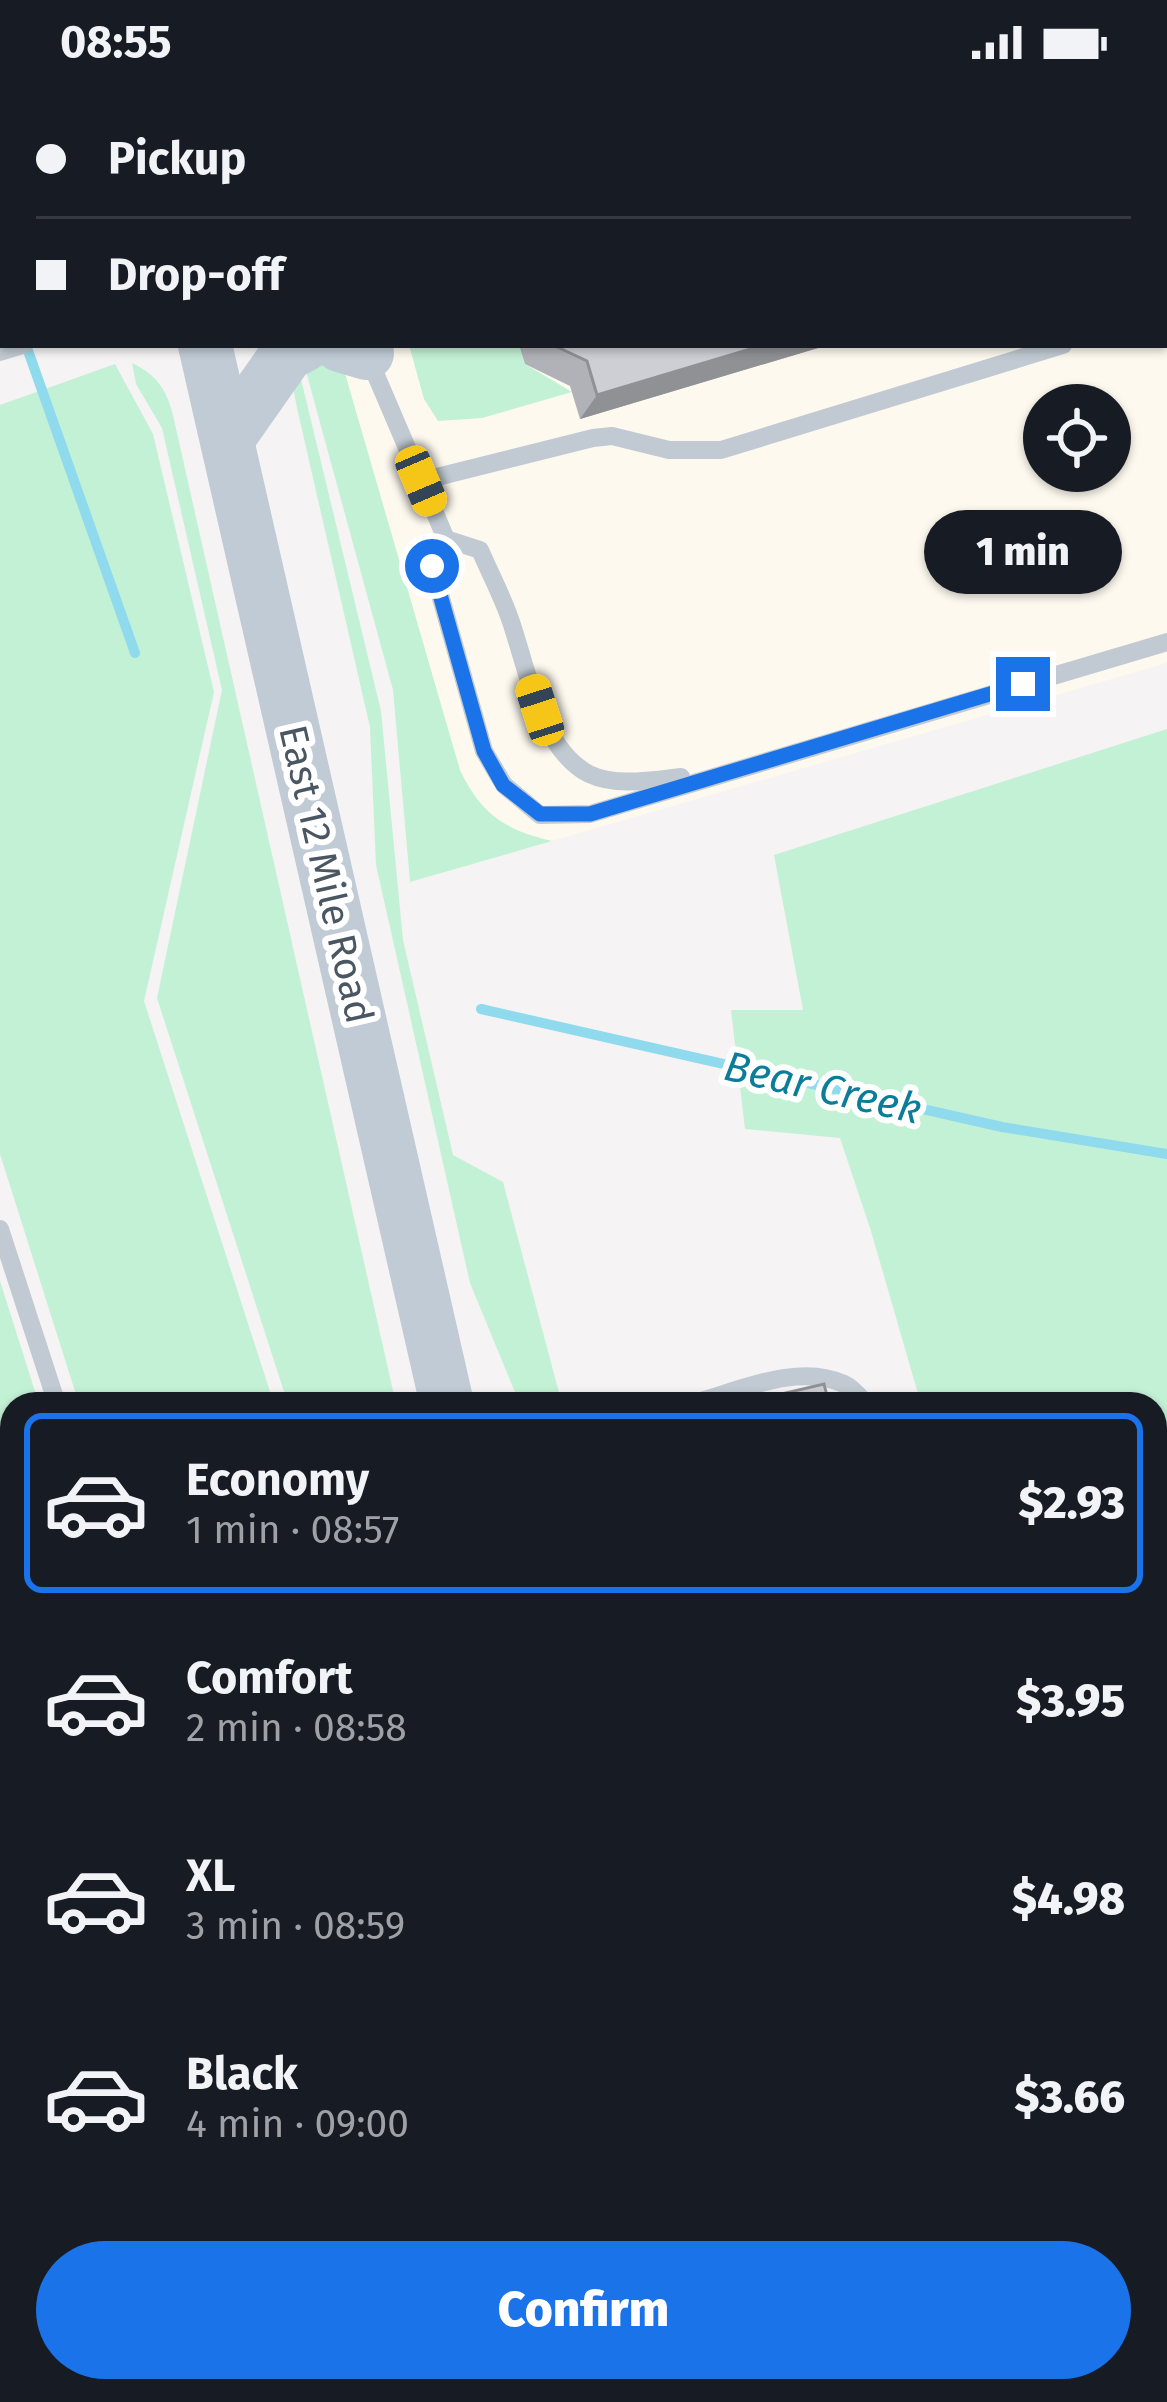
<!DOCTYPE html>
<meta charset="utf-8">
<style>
:root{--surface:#171b24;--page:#20242c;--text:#f1f3f6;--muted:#9ea1a6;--line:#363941;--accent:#1a73e8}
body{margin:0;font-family:"Fira Sans",sans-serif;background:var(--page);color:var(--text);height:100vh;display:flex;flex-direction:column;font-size:45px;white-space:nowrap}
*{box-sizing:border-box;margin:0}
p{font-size:39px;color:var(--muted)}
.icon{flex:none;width:66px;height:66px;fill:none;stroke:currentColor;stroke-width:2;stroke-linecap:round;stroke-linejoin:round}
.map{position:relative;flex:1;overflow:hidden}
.drawer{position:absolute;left:0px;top:1308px;width:1167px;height:1011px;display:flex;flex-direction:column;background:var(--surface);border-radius:36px 36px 0 0;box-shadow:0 3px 9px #0004}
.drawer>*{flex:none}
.guide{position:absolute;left:0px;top:0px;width:1167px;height:264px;box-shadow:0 3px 9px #0004;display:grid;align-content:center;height:264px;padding:0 36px;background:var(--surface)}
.tools{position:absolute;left:1023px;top:300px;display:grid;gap:24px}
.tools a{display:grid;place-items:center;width:108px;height:108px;border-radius:50%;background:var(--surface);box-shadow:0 3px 9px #0004;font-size:60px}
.end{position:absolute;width:54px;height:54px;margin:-27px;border:15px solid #1a73e8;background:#fff;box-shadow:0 0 0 6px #fff}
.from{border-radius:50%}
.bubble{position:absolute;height:84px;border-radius:42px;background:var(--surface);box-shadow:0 3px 9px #0004;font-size:39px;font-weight:800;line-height:84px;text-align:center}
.car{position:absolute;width:36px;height:72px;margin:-36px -18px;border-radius:15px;box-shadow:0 0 9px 3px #0007;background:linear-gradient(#f5c518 24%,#345 0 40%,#f5c518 0 76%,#345 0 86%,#f5c518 0)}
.guide b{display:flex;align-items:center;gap:42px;height:114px;font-size:45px}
.guide b+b{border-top:3px solid var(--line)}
.guide i{width:30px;height:30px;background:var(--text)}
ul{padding:21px 0 0;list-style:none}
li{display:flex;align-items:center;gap:36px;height:180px;margin:0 24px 18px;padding:0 12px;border:6px solid transparent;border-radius:18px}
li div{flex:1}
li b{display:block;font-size:45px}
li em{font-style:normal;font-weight:800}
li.current{border-color:var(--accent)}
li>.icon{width:108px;height:108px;stroke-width:1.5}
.button{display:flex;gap:24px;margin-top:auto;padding:24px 36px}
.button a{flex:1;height:138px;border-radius:72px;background:var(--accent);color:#fff;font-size:48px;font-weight:800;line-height:138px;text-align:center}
.status{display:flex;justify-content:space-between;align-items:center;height:84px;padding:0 60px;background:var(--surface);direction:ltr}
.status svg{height:33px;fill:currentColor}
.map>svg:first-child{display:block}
.commercial{fill:#fdf9ef;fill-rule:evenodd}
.green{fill:#c3f1d5}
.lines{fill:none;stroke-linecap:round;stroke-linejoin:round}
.stream{stroke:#90daee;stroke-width:10}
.path{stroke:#7ad0a6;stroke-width:6;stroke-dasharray:9 6;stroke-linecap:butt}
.lane{stroke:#c1cad2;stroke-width:18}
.secondary{stroke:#c1cbd6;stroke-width:54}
.wall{fill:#b0b2b7}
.shaded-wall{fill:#909195}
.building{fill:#cdcfd5;stroke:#909195;stroke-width:3}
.route{stroke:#1a73e8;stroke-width:15}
.labels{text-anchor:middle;stroke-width:12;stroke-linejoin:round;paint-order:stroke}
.street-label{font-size:39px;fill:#4a5661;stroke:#fff}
.water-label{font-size:42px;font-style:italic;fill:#0c7c9b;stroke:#fff}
</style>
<div class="status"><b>08:55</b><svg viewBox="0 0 49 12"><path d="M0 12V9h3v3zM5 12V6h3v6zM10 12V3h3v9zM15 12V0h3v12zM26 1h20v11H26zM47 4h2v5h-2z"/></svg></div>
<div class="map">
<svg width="1167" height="2318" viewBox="0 0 1167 2318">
<rect width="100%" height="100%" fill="#f5f3f3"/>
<!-- commercial -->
<path class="commercial" d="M 231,0 L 1167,0 L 1167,579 L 410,798 L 393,606 L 301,261 L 1164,261 L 1164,3 L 232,3 ZM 1044,321 L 1110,321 L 1110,387 L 1044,387 Z"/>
<!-- green -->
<g class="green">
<polygon points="409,261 519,261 525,280 572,308 482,334 438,337 424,315"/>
<path d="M 322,276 L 344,286 L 460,686 C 481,730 505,746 552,757 L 410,798 L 393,606 L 304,280 Z"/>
<path d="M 132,279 C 155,290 165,303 172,327 L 396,1320 L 288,1320 L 157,914 L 222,606 L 162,344 L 136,300 Z"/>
<polygon points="115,280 153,350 214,608 144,917 274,1320 79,1320 0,1070 0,321"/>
<polygon points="301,295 381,627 403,856 453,1071 503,1098 562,1320 522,1320 517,1313 470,1199 376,781 370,643 297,324 293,303"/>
<polygon points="1167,645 1167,1725 1155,1728 1155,1320 921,1320 871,1147 840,1054 745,1045 731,926 803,926 774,771"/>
<polygon points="0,1197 39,1320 12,1320 12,1406 0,1400"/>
<polygon points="335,2307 594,2307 597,2318 331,2318"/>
</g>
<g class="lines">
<!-- stream -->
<g class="stream">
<polyline points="0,185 3,194"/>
<polyline points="26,261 135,569"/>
<polyline points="481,925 1002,1043 1167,1070"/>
</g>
<!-- path -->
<g class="path">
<polyline points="0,218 3,217"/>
<polyline points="0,1959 12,1955"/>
<polyline points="266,2318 270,2307"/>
</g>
<!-- lane -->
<g class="lane">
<polyline points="325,0 326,3"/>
<polyline points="1164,230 1167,229"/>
<polyline points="0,268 23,261"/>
<path d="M 369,275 L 446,455 L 480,466 C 490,489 502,512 510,535 C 527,583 540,665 589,690 C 616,703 653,696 681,693"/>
<polyline points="421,397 593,354 612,352 669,366 721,366 1063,261"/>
<polyline points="446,455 432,482 484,667 504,701 540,731 590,730 1167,558"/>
<polyline points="0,1145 57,1320"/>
<path d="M 690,1320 C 737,1308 797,1278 844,1300 C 853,1304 860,1313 866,1320"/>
<polyline points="0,1920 12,1917"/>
<polyline points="1155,2298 1167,2294"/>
<polyline points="892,2307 895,2318"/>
<polyline points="312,2318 315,2307"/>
<polyline points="1093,2318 1127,2307"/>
</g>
<!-- secondary -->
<g class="secondary">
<polyline points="133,0 133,3"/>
<polyline points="205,261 447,1320"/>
<polyline points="340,261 367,269"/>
<polyline points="228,354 287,270 304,261"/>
<polyline points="744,2307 747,2318"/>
<polyline points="678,2318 680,2307"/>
</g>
</g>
<!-- wall -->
<g class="wall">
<polygon points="461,0 1167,0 1164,3 513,3 512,1 505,3 466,3"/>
<polygon points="519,261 828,261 580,335 570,302 525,280"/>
</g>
<!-- shaded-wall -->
<g class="shaded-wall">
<polygon points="487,0 513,0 505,3 485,3"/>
<polygon points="1167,141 1167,160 1164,161 1164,142"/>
<polygon points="764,261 828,261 580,335 597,311"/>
<polygon points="12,1515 12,1534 0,1537 0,1518"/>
<polygon points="12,1858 12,1877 0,1881 0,1862"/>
</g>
<!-- building -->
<g class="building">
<polygon points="537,0 1167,0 1167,141 1164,142 1164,3 537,3"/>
<polygon points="553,261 764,261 597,311 587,277"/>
<polygon points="824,1300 829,1320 747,1320 747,1318"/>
<polygon points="0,1343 12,1376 12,1515 0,1518"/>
<polygon points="12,1607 12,1858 0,1862 0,1611"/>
<polygon points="12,1969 12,2307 239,2307 242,2318 0,2318 0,1972"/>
</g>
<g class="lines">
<!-- route -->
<polyline class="route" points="432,482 484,667 503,701 540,730 590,730 1023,600"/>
</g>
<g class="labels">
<!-- street labels -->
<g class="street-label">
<text transform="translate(327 790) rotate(77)" y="14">East 12 Mile Road</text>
</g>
<!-- water labels -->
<g class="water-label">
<text transform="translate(823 1003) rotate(13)" y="15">Bear Creek</text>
</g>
</g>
</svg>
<div class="tools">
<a><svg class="icon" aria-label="locate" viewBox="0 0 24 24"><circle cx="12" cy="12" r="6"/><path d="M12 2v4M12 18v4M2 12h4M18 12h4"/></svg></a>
</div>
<i class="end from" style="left:432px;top:482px"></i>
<i class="end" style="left:1023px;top:600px"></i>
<div class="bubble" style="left:924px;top:426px;width:198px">1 min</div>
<i class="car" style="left:421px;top:397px;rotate:157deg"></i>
<i class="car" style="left:540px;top:626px;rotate:342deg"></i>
<div class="guide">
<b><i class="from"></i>Pickup</b>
<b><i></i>Drop-off</b>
</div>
<section class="drawer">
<ul>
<li class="current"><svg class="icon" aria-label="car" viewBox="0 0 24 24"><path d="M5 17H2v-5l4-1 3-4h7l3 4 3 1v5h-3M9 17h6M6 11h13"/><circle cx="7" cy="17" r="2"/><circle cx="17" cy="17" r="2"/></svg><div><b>Economy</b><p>1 min · 08:57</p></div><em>$2.93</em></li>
<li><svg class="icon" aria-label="car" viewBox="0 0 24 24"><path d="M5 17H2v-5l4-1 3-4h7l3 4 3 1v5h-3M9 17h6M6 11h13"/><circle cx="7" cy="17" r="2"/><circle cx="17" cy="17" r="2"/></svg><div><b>Comfort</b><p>2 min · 08:58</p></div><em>$3.95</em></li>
<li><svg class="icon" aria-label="car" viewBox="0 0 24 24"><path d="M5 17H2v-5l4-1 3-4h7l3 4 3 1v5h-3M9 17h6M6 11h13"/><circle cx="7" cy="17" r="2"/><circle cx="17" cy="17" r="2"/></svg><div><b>XL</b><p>3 min · 08:59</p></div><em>$4.98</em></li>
<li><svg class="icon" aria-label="car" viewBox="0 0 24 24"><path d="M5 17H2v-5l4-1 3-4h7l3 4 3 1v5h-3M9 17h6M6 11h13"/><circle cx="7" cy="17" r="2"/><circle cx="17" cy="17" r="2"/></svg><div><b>Black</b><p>4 min · 09:00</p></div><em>$3.66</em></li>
</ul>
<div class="button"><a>Confirm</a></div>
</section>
</div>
